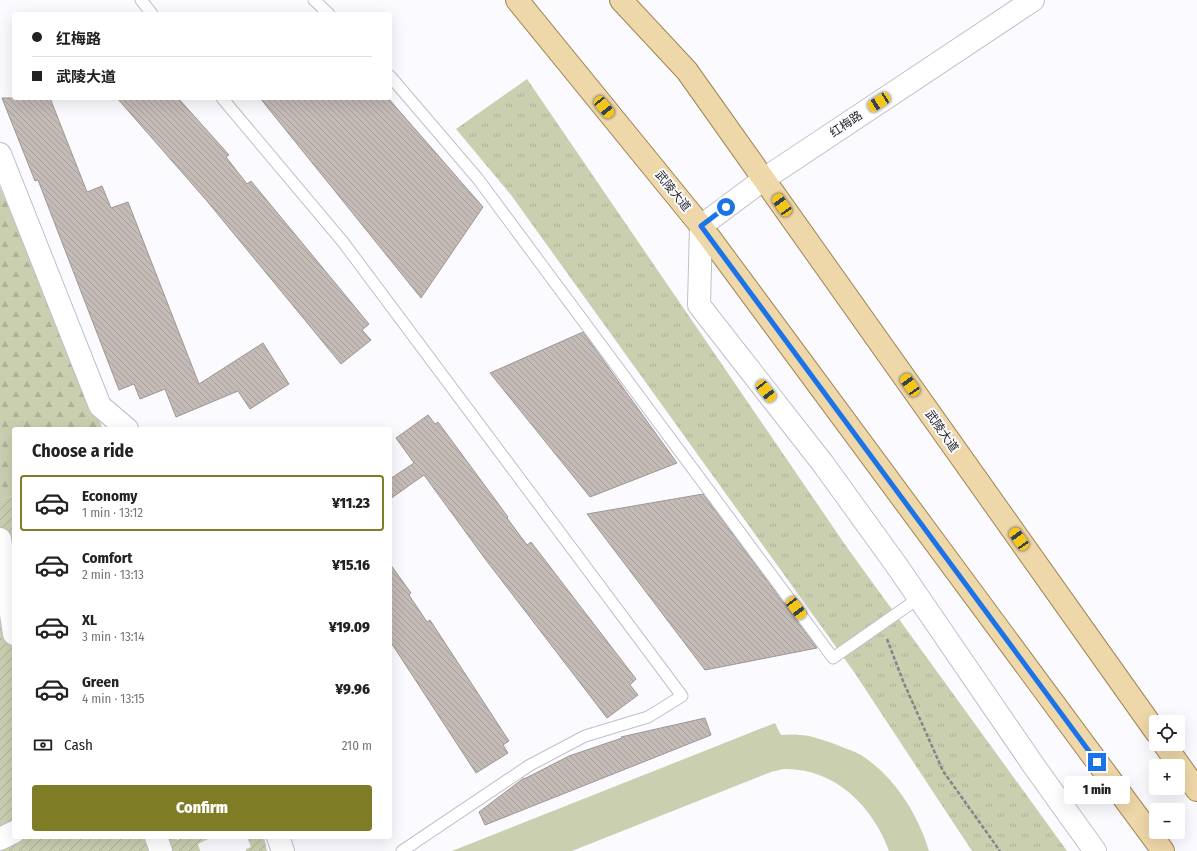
<!DOCTYPE html>
<meta charset="utf-8">
<style>
:root{--surface:#fff;--page:#f6f6f6;--text:#222;--muted:#767676;--line:#e0e0e0;--accent:#7e7d25}
body{margin:0;font-family:"Fira Sans Condensed","Noto Sans SC",sans-serif;background:var(--page);color:var(--text);height:100vh;display:flex;flex-direction:column;font-size:15px;white-space:nowrap}
*{box-sizing:border-box;margin:0}
p{font-size:13px;color:var(--muted)}
.icon{flex:none;width:22px;height:22px;fill:none;stroke:currentColor;stroke-width:2;stroke-linecap:round;stroke-linejoin:round}
.map{position:relative;flex:1;overflow:hidden}
.panel{position:absolute;left:12px;top:427px;width:380px;height:412px;display:flex;flex-direction:column;background:var(--surface);border-radius:4px;box-shadow:0 4px 16px #0002}
.panel>*{flex:none}
.guide{position:absolute;left:12px;top:12px;width:380px;height:88px;border-radius:4px;box-shadow:0 4px 16px #0002;display:grid;align-content:center;height:88px;padding:0 20px;background:var(--surface)}
.buttons{position:absolute;left:1149px;top:715px;display:grid;gap:8px}
.buttons a{display:grid;place-items:center;width:36px;height:36px;border-radius:4px;background:var(--surface);box-shadow:0 4px 16px #0002;font-size:20px}
.end{position:absolute;width:18px;height:18px;margin:-9px;border:5px solid #1a73e8;background:#fff;box-shadow:0 0 0 2px #fff}
.from{border-radius:50%}
.bubble{position:absolute;height:28px;border-radius:4px;background:var(--surface);box-shadow:0 4px 16px #0002;font-size:13px;font-weight:800;line-height:28px;text-align:center}
.car{position:absolute;width:12px;height:24px;margin:-12px -6px;border-radius:5px;box-shadow:0 0 3px 1px #0007;background:linear-gradient(#f5c518 24%,#345 0 40%,#f5c518 0 76%,#345 0 86%,#f5c518 0)}
.guide b{display:flex;align-items:center;gap:14px;height:38px;font-size:15px}
.guide b+b{border-top:1px solid var(--line)}
.guide i{width:10px;height:10px;background:var(--text)}
ul{padding:0;list-style:none}
li{display:flex;align-items:center;gap:12px;height:56px;margin:0 8px 6px;padding:0 12px;border:2px solid transparent;border-radius:4px}
li div{flex:1}
li b{display:block;font-size:15px}
li em{font-style:normal;font-weight:800}
li.on{border-color:var(--accent)}
li>.icon{width:36px;height:36px;stroke-width:1.5}
h2{padding:0 20px;font-size:18px;line-height:48px}
.pay{display:flex;align-items:center;gap:10px;height:44px;padding:0 20px;font-size:15px}
.pay p{margin-inline-start:auto}
.action{display:flex;gap:8px;margin-top:auto;padding:8px 20px}
.action a{flex:1;height:46px;border-radius:4px;background:var(--accent);color:#fff;font-size:16px;font-weight:800;line-height:46px;text-align:center}
.map>svg:first-child{display:block}
.grass{fill:#cacfb0}
.forest{fill:url(#forest-firs)}
.park{fill:url(#park-tufts)}
.garden{fill:url(#garden-furrows)}
.building{fill:url(#building-back-hatch);stroke:#9f9692}
.lines{fill:none;stroke-linecap:round;stroke-linejoin:round}
.service-casing{stroke:#bec0c9;stroke-width:13}
.minor-casing{stroke:#bec0c9;stroke-width:24}
.tertiary-casing{stroke:#bec0c9;stroke-width:24}
.primary-casing{stroke:#9e8554;stroke-width:24}
.path{stroke:#848588;stroke-width:2.5;stroke-dasharray:4 2;stroke-linecap:butt}
.service{stroke:#fff;stroke-width:11}
.minor{stroke:#fff;stroke-width:22}
.tertiary{stroke:#fff;stroke-width:22}
.primary{stroke:#eed7a8;stroke-width:22}
.route{stroke:#1a73e8;stroke-width:5}
.labels{text-anchor:middle;stroke-width:4;stroke-linejoin:round;paint-order:stroke}
.street-label{font-size:12px;fill:#1f2023;stroke:#fbfbff}
</style>
<div class="map">
<svg width="1197" height="851" viewBox="0 0 1197 851">
<defs>
<pattern id="forest-firs" width="22" height="20" patternUnits="userSpaceOnUse"><rect width="22" height="20" fill="#cacfb0"/><path d="M5 1l3.5 6h-7zM16 11l3.5 6h-7z" fill="#adb197"/></pattern>
<pattern id="park-tufts" width="24" height="20" patternUnits="userSpaceOnUse"><rect width="24" height="20" fill="#cacfb0"/><path d="M3 7l-1-3M5 7V3M7 7l1-3M15 17l-1-3M17 17v-4M19 17l1-3" fill="none" stroke="#adb197"/></pattern>
<pattern id="garden-furrows" width="10" height="10" patternUnits="userSpaceOnUse"><rect width="10" height="10" fill="#cacfb0"/><path d="M-1 1l2-2M0 10L10 0M9 11l2-2" fill="none" stroke="#adb197"/></pattern>
<pattern id="building-back-hatch" width="6" height="6" patternUnits="userSpaceOnUse"><rect width="6" height="6" fill="#c4bbb7"/><path d="M-1 5l2 2M0 0l6 6M5-1l2 2" fill="none" stroke="#a8a09d"/></pattern>
</defs>
<rect width="100%" height="100%" fill="#fbfbff"/>
<!-- grass -->
<path class="grass" d="M 775,723 L 781,735 C 787,735 793,734 799,735 C 811,735 822,740 832,743 C 841,747 852,750 861,755 C 894,776 918,814 929,851 L 889,851 C 873,807 836,769 786,769 C 781,769 776,771 771,772 L 572,851 L 452,851 Z"/>
<!-- forest -->
<polygon class="forest" points="0,187 103,429 14,429 14,495 0,500"/>
<!-- park -->
<polygon class="park" points="527,79 846,546 1067,851 972,851 854,672 511,195 456,129"/>
<!-- garden -->
<g class="garden">
<polygon points="14,495 14,837 176,837 177,840 186,837 212,837 198,844 200,851 0,851 0,500"/>
<polygon points="247,837 264,837 267,851 246,851 246,849 251,847"/>
</g>
<!-- building -->
<g class="building">
<polygon points="2,98 50,98 87,192 102,186 111,208 128,202 199,384 263,343 289,384 250,409 238,391 176,417 165,389 140,399 134,384 119,390 38,180 35,181"/>
<polygon points="117,98 178,98 229,155 226,157 247,184 251,181 369,324 362,330 371,340 341,364 207,201"/>
<polygon points="260,98 388,98 483,207 421,298"/>
<polygon points="583,332 677,463 590,497 490,373"/>
<polygon points="428,415 435,424 438,422 508,517 507,518 527,545 531,542 636,679 630,685 638,695 607,718 486,560 424,475 390,499 390,479 414,463 396,438"/>
<polygon points="703,494 817,648 705,670 587,514"/>
<polygon points="390,564 411,593 409,595 427,622 430,620 509,741 503,745 508,753 476,773 390,641"/>
<polygon points="705,718 711,735 485,825 479,812 524,778 524,779 569,756 622,738 621,737"/>
</g>
<g class="lines">
<defs>
<g id="service">
<polyline points="141,0 152,14"/>
<polyline points="314,0 329,14"/>
<polyline points="390,76 478,179 833,658 919,598"/>
<polyline points="222,98 343,242 682,696 648,717 585,736 530,765 402,851"/>
</g>
<g id="minor">
<polyline points="0,154 100,406 127,429"/>
<polyline points="701,226 764,179 1033,0"/>
<polyline points="0,539 14,634"/>
<polyline points="156,837 161,851"/>
<polyline points="278,837 283,851"/>
<polyline points="0,839 14,832"/>
</g>
<polyline id="tertiary" points="701,226 699,305 824,465 897,566 1034,766 1095,851"/>
<g id="primary">
<polyline points="517,0 701,226 1163,851"/>
<polyline points="621,0 687,71 1156,732"/>
<polyline points="1164,744 1197,790"/>
</g>
</defs>
<!-- service casing -->
<use href="#service" class="service-casing"/>
<!-- minor casing -->
<use href="#minor" class="minor-casing"/>
<!-- tertiary casing -->
<use href="#tertiary" class="tertiary-casing"/>
<!-- primary casing -->
<use href="#primary" class="primary-casing"/>
<!-- path -->
<polyline class="path" points="887,639 903,681 943,771 1000,851"/>
<!-- service -->
<use href="#service" class="service"/>
<!-- minor -->
<use href="#minor" class="minor"/>
<!-- tertiary -->
<use href="#tertiary" class="tertiary"/>
<!-- primary -->
<use href="#primary" class="primary"/>
</g>
<g class="lines">
<!-- route -->
<polyline class="route" points="726,207 701,226 1097,762"/>
</g>
<g class="labels">
<!-- street labels -->
<g class="street-label">
<text transform="translate(846 124) rotate(-34)" y="4">红梅路</text>
<text transform="translate(673 191) rotate(51)" y="4">武陵大道</text>
<text transform="translate(942 431) rotate(55)" y="4">武陵大道</text>
</g>
</g>
</svg>
<div class="buttons">
<a><svg class="icon" aria-label="locate" viewBox="0 0 24 24"><circle cx="12" cy="12" r="6"/><path d="M12 2v4M12 18v4M2 12h4M18 12h4"/></svg></a>
<a>+</a>
<a>−</a>
</div>
<i class="end from" style="left:726px;top:207px"></i>
<i class="end" style="left:1097px;top:762px"></i>
<div class="bubble" style="left:1064px;top:776px;width:66px">1 min</div>
<i class="car" style="left:879px;top:102px;rotate:237deg"></i>
<i class="car" style="left:604px;top:107px;rotate:141deg"></i>
<i class="car" style="left:782px;top:205px;rotate:325deg"></i>
<i class="car" style="left:910px;top:385px;rotate:325deg"></i>
<i class="car" style="left:766px;top:391px;rotate:142deg"></i>
<i class="car" style="left:1019px;top:539px;rotate:325deg"></i>
<i class="car" style="left:796px;top:608px;rotate:143deg"></i>
<div class="guide">
<b><i class="from"></i>红梅路</b>
<b><i></i>武陵大道</b>
</div>
<section class="panel">
<h2>Choose a ride</h2>
<ul>
<li class="on"><svg class="icon" aria-label="car" viewBox="0 0 24 24"><path d="M5 17H2v-5l4-1 3-4h7l3 4 3 1v5h-3M9 17h6M6 11h13"/><circle cx="7" cy="17" r="2"/><circle cx="17" cy="17" r="2"/></svg><div><b>Economy</b><p>1 min · 13:12</p></div><em>¥11.23</em></li>
<li><svg class="icon" aria-label="car" viewBox="0 0 24 24"><path d="M5 17H2v-5l4-1 3-4h7l3 4 3 1v5h-3M9 17h6M6 11h13"/><circle cx="7" cy="17" r="2"/><circle cx="17" cy="17" r="2"/></svg><div><b>Comfort</b><p>2 min · 13:13</p></div><em>¥15.16</em></li>
<li><svg class="icon" aria-label="car" viewBox="0 0 24 24"><path d="M5 17H2v-5l4-1 3-4h7l3 4 3 1v5h-3M9 17h6M6 11h13"/><circle cx="7" cy="17" r="2"/><circle cx="17" cy="17" r="2"/></svg><div><b>XL</b><p>3 min · 13:14</p></div><em>¥19.09</em></li>
<li><svg class="icon" aria-label="car" viewBox="0 0 24 24"><path d="M5 17H2v-5l4-1 3-4h7l3 4 3 1v5h-3M9 17h6M6 11h13"/><circle cx="7" cy="17" r="2"/><circle cx="17" cy="17" r="2"/></svg><div><b>Green</b><p>4 min · 13:15</p></div><em>¥9.96</em></li>
</ul>
<div class="pay"><svg class="icon" aria-label="cash" viewBox="0 0 24 24"><path d="M3 7h18v10H3z"/><circle cx="12" cy="12" r="2"/></svg>Cash<p>210 m</p></div>
<div class="action"><a>Confirm</a></div>
</section>
</div>
